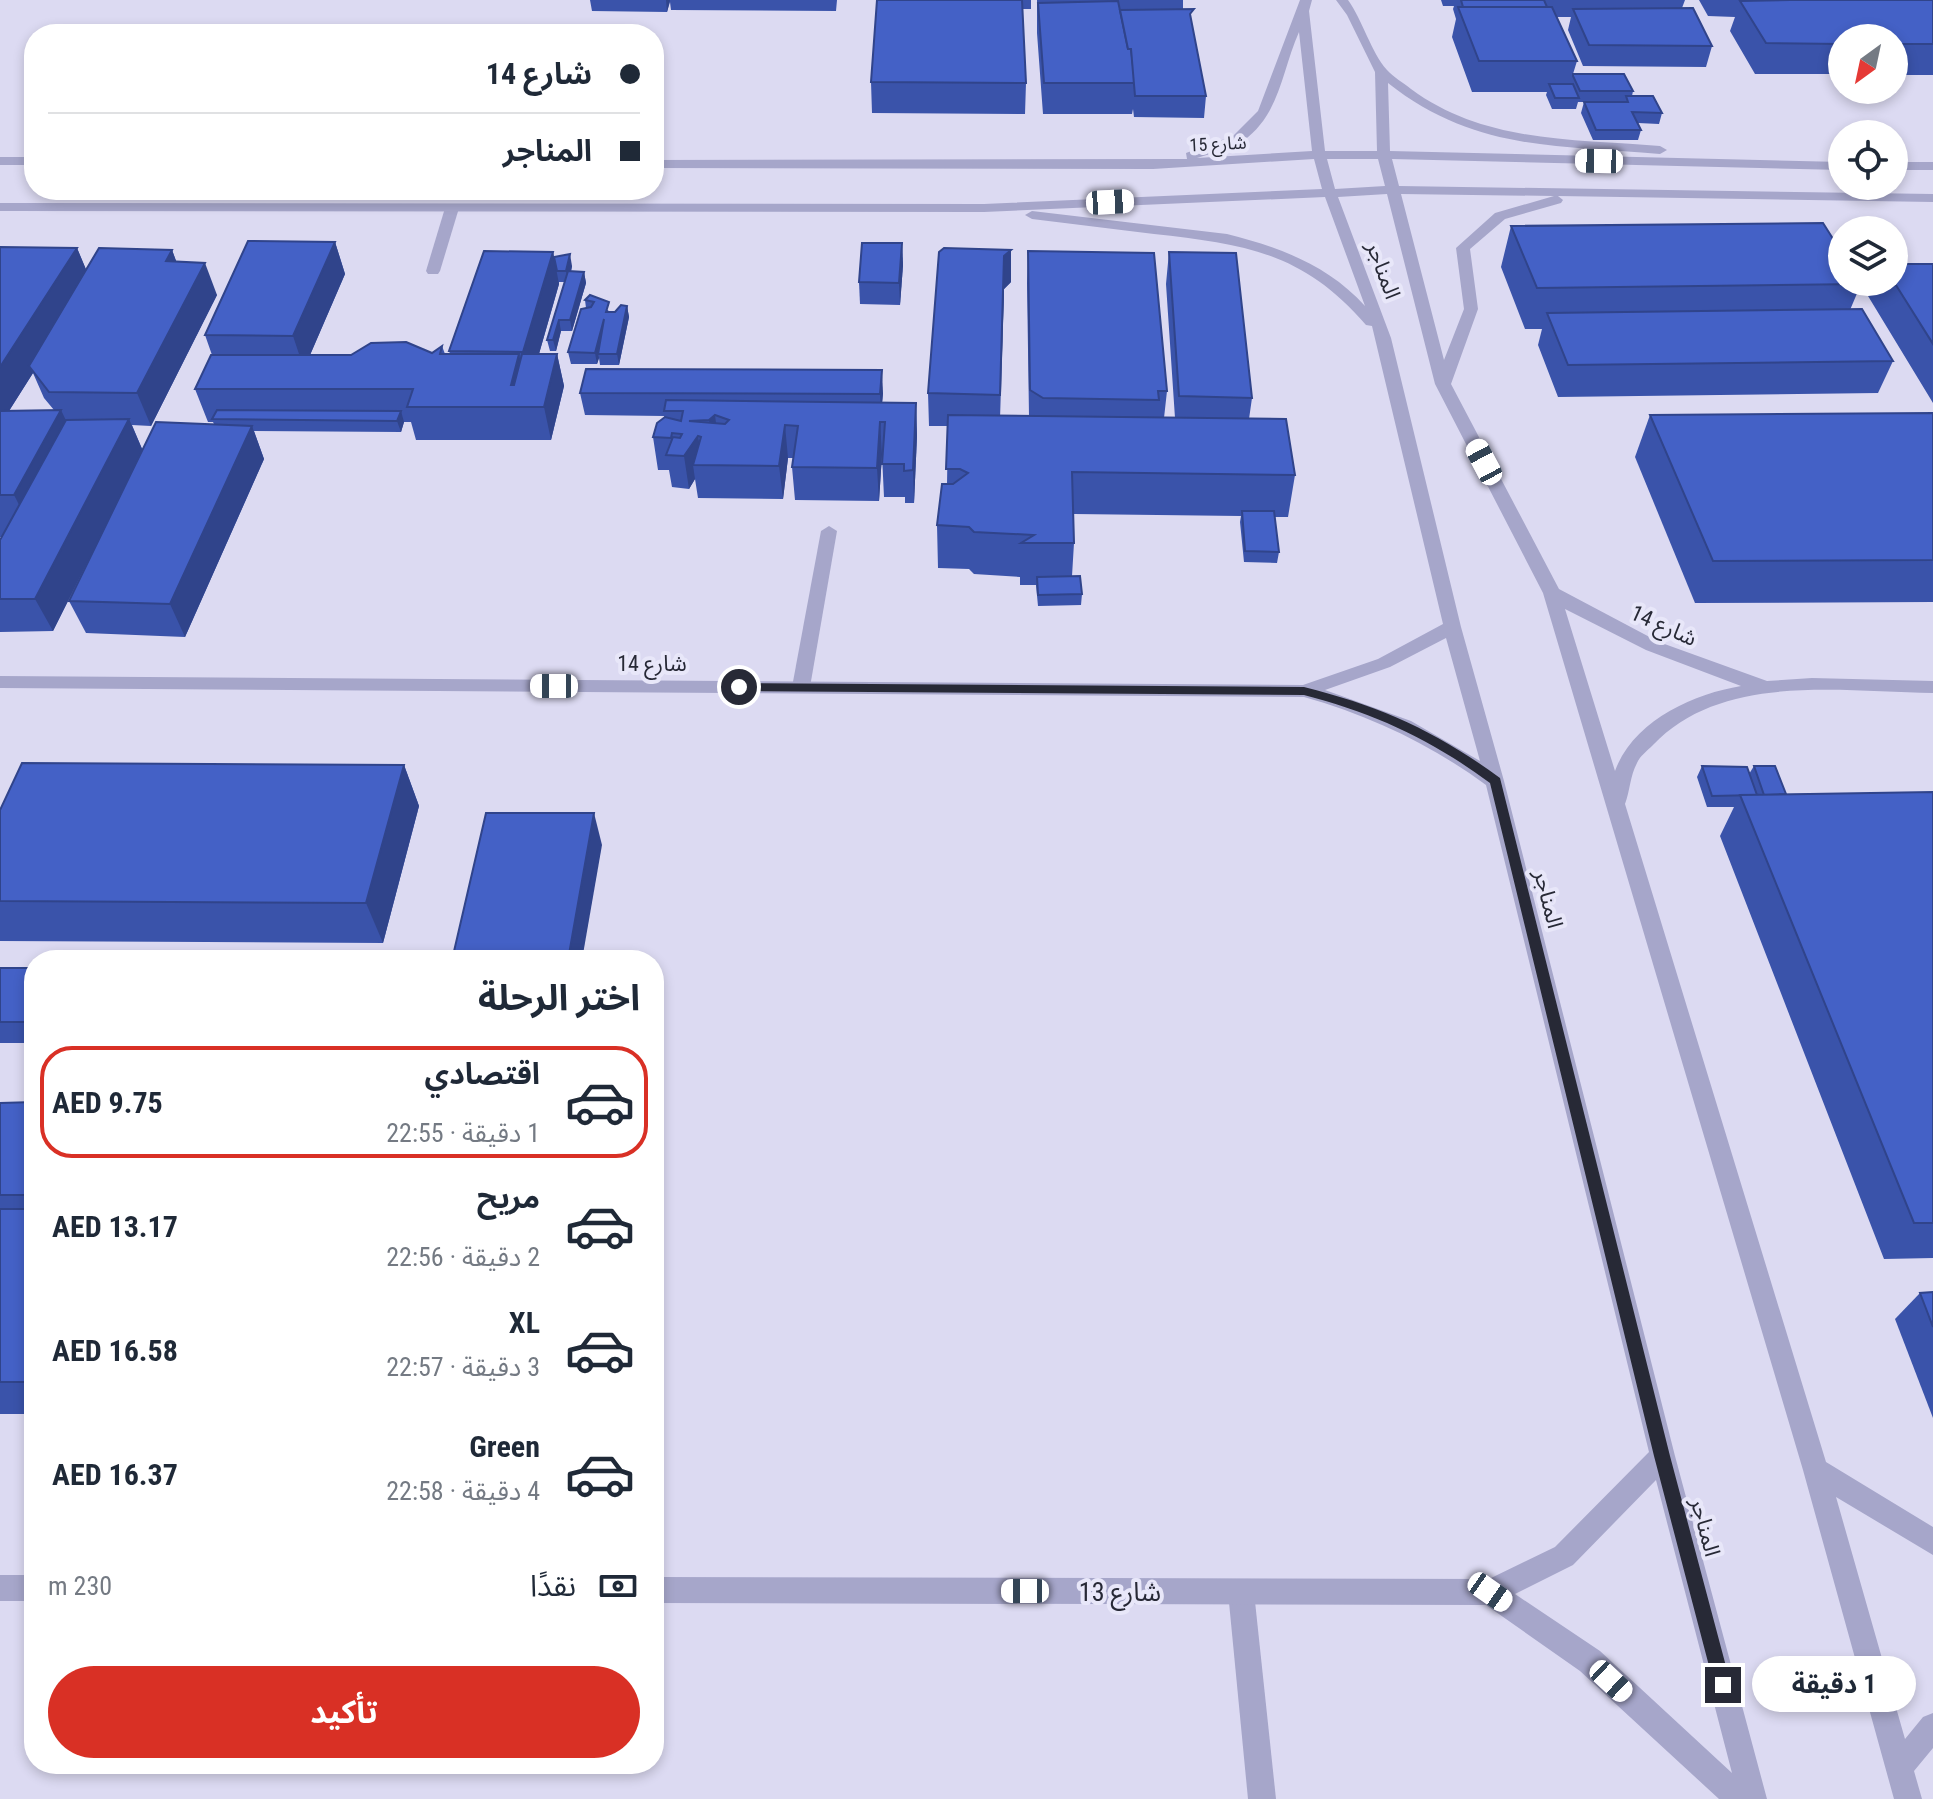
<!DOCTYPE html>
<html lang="ar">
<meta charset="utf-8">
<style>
:root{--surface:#fff;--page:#f6f6f7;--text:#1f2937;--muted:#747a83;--line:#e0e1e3;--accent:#d93025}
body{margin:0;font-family:"Roboto Condensed","Noto Sans Arabic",sans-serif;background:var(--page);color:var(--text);direction:rtl;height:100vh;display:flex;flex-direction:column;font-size:30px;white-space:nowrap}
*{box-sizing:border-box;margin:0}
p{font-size:26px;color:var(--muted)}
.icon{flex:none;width:44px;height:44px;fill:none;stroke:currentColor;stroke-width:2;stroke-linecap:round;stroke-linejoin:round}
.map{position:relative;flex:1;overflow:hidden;direction:ltr}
.panel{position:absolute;left:24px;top:950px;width:640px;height:824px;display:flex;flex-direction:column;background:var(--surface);border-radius:32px;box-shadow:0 4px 12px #0003;direction:rtl}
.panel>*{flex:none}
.hud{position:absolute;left:24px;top:24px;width:640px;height:176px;border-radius:32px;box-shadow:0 4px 12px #0003;direction:rtl;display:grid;align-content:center;height:176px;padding:0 24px;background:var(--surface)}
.needle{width:52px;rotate:213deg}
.tools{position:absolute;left:1828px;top:24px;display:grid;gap:16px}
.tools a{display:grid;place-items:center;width:80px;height:80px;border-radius:50%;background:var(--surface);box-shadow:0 4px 12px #0003;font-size:40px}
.end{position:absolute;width:36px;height:36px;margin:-18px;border:10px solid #272936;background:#fff;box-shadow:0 0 0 4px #fff}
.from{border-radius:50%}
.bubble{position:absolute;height:56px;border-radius:28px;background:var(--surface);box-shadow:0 4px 12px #0003;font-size:26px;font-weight:700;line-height:56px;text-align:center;direction:rtl}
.car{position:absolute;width:24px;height:48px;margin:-24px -12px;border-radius:10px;box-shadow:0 0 6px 2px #0007;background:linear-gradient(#fff 24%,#345 0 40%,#fff 0 76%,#345 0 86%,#fff 0)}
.hud b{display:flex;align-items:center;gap:28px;height:76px;font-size:30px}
.hud b+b{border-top:2px solid var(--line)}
.hud i{width:20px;height:20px;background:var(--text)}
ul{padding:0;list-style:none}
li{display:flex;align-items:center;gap:24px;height:112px;margin:0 16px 12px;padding:0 8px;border:4px solid transparent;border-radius:32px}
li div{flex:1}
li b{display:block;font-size:30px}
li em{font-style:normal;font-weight:700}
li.selected{border-color:var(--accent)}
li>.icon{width:72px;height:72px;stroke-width:1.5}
h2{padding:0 24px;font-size:36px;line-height:96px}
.pay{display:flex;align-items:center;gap:20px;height:88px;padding:0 24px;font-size:30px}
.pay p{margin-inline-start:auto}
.cta{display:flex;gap:16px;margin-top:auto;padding:16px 24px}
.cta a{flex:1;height:92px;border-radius:48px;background:var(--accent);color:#fff;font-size:32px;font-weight:700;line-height:92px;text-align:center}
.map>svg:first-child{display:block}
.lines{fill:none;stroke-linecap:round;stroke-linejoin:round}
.lane{fill:#a6a6ca;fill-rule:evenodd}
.street{fill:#a6a6ca;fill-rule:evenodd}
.wall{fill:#3a53aa;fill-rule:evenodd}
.shaded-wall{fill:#30448b}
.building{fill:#4461c6;stroke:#30448b;stroke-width:2;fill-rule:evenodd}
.route{fill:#272936}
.labels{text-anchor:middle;stroke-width:8;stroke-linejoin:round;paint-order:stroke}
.far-street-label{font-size:18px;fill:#272936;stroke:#e8e7f9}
.street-label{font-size:22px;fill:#272936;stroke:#e8e7f9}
.near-street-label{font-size:26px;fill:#272936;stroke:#e8e7f9}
</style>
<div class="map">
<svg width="1933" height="1799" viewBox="0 0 1933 1799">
<rect width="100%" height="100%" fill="#dcdaf2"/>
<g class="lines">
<!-- lane -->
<g class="lane">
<polygon points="452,204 459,208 440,271 438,274 428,274 426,271 445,208"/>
<polygon points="829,526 837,531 810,687 801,693 792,687 821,531"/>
<polygon points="1241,1579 1250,1583 1254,1592 1276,1799 1248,1799 1228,1592 1232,1583"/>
</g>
<!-- street -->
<g class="street">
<path d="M 1300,0 L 1312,0 L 1309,11 L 1325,151 L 1377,151 L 1375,72 L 1347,15 L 1336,0 L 1348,0 C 1363,21 1371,52 1387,70 C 1393,77 1404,83 1411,89 C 1484,143 1574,139 1660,146 L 1667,150 L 1660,154 C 1556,145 1474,151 1388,83 L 1390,151 L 1842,162 L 1842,170 L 1392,159 L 1399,186 L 1933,194 L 1933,202 L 1558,196 L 1563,200 L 1561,203 L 1505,219 L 1470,249 L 1478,309 L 1451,384 L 1559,589 L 1659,642 L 1767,681 L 1812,678 L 1933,681 L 1933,693 C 1842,692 1722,672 1653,745 C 1647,751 1640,756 1637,763 C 1630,776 1630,791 1625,804 L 1826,1462 L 1933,1527 L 1933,1555 L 1836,1497 L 1905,1739 L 1923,1717 L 1933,1713 L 1933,1748 L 1914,1771 L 1922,1799 L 1894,1799 L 1803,1470 L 1543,593 L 1435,384 L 1387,194 L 1338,197 L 1391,338 L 1461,627 L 1504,781 L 1675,1456 L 1767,1799 L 1719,1799 L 1580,1671 L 1486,1605 L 654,1603 L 654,1577 L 1489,1579 L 1555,1547 L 1649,1452 L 1486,785 C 1430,744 1371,716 1304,697 L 0,688 L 0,676 L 1303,685 L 1378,659 L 1443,624 L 1372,326 L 1366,325 C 1303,252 1244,244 1154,234 C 1113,229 1073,224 1032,219 L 1025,215 L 1032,211 L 1227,234 C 1279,247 1328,265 1365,306 L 1325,197 L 984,212 L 0,211 L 0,203 L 984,204 L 1322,189 L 1314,159 L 1153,169 L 654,168 L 654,160 L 1187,159 L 1186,153 L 1233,136 L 1258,111 ZM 1299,32 L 1312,151 L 1197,158 C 1211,153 1231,150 1243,141 C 1280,115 1282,70 1299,32 ZM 1327,159 L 1378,159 L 1385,186 L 1335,189 ZM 1401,194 L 1554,196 L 1495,213 L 1456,248 L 1464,309 L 1444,360 ZM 1565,609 L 1646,650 L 1741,686 C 1693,694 1633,721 1615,771 ZM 1446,638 L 1480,761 L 1411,721 L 1325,690 L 1390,667 ZM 1656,1480 L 1732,1773 L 1600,1651 L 1515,1594 L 1573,1565 Z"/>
<rect x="0" y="157" width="34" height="8"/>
<rect x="1894" y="162" width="39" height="8"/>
<rect x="0" y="1575" width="34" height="26"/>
</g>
</g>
<!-- wall -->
<g class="wall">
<polygon points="590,0 837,0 836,11 671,10 670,2 667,12 592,11"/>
<polygon points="877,0 1031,0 1031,9 1022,9 1026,83 1025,114 872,113 871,82"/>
<polygon points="1037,0 1183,0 1183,10 1192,25 1206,96 1204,118 1134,117 1133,109 1132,114 1043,114 1037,33"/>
<polygon points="1441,0 1685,0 1682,8 1712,46 1706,67 1583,66 1568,30 1571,17 1557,17 1577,61 1573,74 1633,91 1632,96 1662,113 1659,124 1638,123 1641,130 1638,140 1593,140 1581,113 1584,102 1578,102 1576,109 1552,109 1546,95 1547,92 1472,92 1452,37 1456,19 1453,9 1454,6 1443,6"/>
<polygon points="1699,0 1933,0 1933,75 1894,75 1894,38 1842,38 1842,74 1755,74 1730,31 1735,17 1708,16"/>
<polygon points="1511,226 1861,284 1850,310 1893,361 1878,393 1558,397 1538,345 1542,329 1525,329 1501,267"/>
<path d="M 335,242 L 345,274 L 310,355 L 432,353 L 442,346 L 445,354 L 450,354 L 449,351 L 553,252 L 554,257 L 572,266 L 571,271 L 584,272 L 586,283 L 572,331 L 561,331 L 556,351 L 550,351 L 547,340 L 565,282 L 559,282 L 559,284 L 539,354 L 557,354 L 564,386 L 551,440 L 416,440 L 411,422 L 404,422 L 401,432 L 254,431 L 264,459 L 185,637 L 86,633 L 69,601 L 95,547 L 53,631 L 0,632 L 0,540 L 2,537 L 0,537 L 0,247 L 77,248 L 86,270 L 172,250 L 176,261 L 217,295 L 151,426 L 132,425 L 142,449 L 214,424 L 213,422 L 208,422 L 195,389 L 212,355 L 205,335 ZM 33,373 L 44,398 L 54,410 L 9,411 Z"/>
<polygon points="902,243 903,265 900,305 860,304 859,282"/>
<polygon points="1011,250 1011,282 1004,289 1000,416 1029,416 1027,283 1028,251 1167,391 1164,418 1175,418 1166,284 1169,252 1252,398 1249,419 1295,475 1288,517 1275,517 1279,552 1277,563 1244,562 1240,522 1241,516 1074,514 1074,543 1072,576 1082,594 1081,605 1038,606 1036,585 1020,585 1020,577 974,574 969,569 938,568 937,525 947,484 948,426 929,426 928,393"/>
<polygon points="1933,264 1933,403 1868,296 1875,282 1894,282"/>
<polygon points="590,295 610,312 615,312 627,306 629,317 619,365 600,365 599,358 597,364 571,364 568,352 586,308 585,300"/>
<polygon points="580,393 883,393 882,403 916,403 917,436 914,503 905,503 905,497 884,497 882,455 879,501 795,500 792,467 794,458 788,458 783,499 698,498 695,479 689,489 672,487 669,470 658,470 653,437 665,418 664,416 585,415"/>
<polygon points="1933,413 1933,602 1695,603 1635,457 1650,415"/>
<polygon points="404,765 419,806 383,943 0,941 0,810"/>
<polygon points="1702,766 1749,774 1754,766 1786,794 1933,792 1933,1258 1884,1259 1720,836 1734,807 1707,807 1697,777"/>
<rect x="0" y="968" width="34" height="75"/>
<polygon points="34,1102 34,1414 0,1414 0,1103"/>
<polygon points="1933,1292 1933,1418 1895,1319 1920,1293"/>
</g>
<!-- shaded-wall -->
<g class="shaded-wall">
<polygon points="666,0 670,0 667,12"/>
<polygon points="335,242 345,274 304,369 293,336"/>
<polygon points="902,243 903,265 900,305 899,283"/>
<polygon points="77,248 91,281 29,366 33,373 0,425 0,367"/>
<polygon points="172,250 184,282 166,261"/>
<polygon points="1011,250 1011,282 1004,289 1000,427 1004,256"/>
<polygon points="553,252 559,284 530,385 523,352"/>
<polygon points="570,254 572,266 569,282 566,271"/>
<polygon points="205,263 217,295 151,426 137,393"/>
<polygon points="584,272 586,283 572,331 570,320"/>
<polygon points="627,306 629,317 619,365 617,354"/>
<polygon points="604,319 598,354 599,358 597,364 595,353"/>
<polygon points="559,320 561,331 556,351 553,340"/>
<polygon points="519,354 526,387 511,385"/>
<polygon points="557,354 564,386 551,440 544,407"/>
<polygon points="882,370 883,393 881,416 880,394"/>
<polygon points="916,403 917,436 914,503 913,470"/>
<polygon points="61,410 81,452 36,538 14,495"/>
<polygon points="401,411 404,422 401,432 397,421"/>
<polygon points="715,415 719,448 713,453 709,420"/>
<polygon points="129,419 143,451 53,631 35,599"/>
<polygon points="880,422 882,455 879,501 877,468"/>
<polygon points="785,425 788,458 783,499 779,466"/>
<polygon points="252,426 264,459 185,637 170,604"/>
<polygon points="698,436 703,465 693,465 695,479 689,489 684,456"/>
<polygon points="404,765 419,806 383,943 366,903"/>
<polygon points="594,813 602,845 582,960 568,960"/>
</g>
<!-- building -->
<g class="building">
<polygon points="877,0 1022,0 1026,83 871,82"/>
<polygon points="1461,0 1544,0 1547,7 1463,7"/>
<polygon points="1790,0 1933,0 1933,44 1894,44 1894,38 1842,38 1842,44 1766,43 1740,1"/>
<polygon points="1118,1 1128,49 1131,49 1135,83 1044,83 1038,3"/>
<polygon points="1458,7 1552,7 1577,61 1479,61"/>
<polygon points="1693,8 1712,46 1589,45 1573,9"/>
<polygon points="1194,9 1190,14 1206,96 1135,96 1131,49 1128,49 1120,10"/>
<polygon points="1573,74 1624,74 1633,91 1580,91 1573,76"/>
<polygon points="1549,84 1573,84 1579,98 1555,98"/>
<polygon points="1626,96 1653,96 1662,113 1632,112 1641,130 1596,130 1584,102 1628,102"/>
<polygon points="1823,223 1842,253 1842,282 1860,282 1861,284 1537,288 1511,226"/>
<polygon points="248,241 335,242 293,336 205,335"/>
<polygon points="862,243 902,243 899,283 859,282"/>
<polygon points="0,247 77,248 0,367"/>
<polygon points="99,248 172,250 166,261 205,263 137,393 49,392 29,366"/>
<polygon points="944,248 1011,250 1004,256 1000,395 928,393 939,252"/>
<polygon points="484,251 553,252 523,352 449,351"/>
<polygon points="1028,251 1154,253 1167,391 1158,391 1159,400 1043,398 1030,390"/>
<polygon points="1169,252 1236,253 1252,398 1179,396"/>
<polygon points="570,254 566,271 557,271 554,257"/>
<polygon points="1894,264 1933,264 1933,344 1894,282"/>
<polygon points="568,271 584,272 570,320 559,320 553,340 547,340"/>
<polygon points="590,295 609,302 606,312 615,312 621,305 627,306 617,354 598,354 604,319 595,353 568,352 581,309 591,307 594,302 585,300"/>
<polygon points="1862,309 1893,361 1568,365 1547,313"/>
<polygon points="406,342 432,353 442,346 440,354 519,354 511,385 514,385 522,354 557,354 544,407 407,407 413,389 195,389 211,355 351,355 371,343"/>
<polygon points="586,369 882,370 880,394 580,393"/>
<path d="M 666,400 L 916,403 L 913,470 L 904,471 L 904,464 L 882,464 L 885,422 L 880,422 L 877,468 L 792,467 L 798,426 L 785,425 L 779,466 L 693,465 L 701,437 L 698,436 L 684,456 L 666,455 L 673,437 L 680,438 L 682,434 L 672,433 L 671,438 L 653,437 L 657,423 L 665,417 L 681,421 L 683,411 L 664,411 ZM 715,415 L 729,420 L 725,424 L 689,421 L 709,420 Z"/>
<polygon points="61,410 14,495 0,495 0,411"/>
<polygon points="217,410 401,411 397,421 212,419"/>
<polygon points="1933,413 1933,560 1713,561 1650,415"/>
<polygon points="948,415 1286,419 1295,475 1072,472 1074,543 1021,543 1034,535 974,532 969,527 937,525 942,484 953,484 968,473 960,469 946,469"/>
<polygon points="129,419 35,599 0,599 0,540 66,420"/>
<polygon points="156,422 252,426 170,604 69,601"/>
<polygon points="1242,511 1274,511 1279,552 1245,551"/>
<polygon points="1080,576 1082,594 1038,595 1037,577"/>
<polygon points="22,763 404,765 366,903 0,901 0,810"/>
<polygon points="1702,766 1747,767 1757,795 1712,796"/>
<polygon points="1754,766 1775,766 1786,794 1764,795"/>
<polygon points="1933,792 1933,1223 1914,1223 1740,795"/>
<polygon points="486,813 594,813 568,960 452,960"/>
<rect x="0" y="968" width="34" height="54"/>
<polygon points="34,1102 34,1195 0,1195 0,1103"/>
<rect x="0" y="1209" width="34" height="173"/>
<polygon points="1933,1292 1933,1327 1920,1293"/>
</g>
<!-- route -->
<path class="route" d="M 739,683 L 1304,687 C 1380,706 1436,731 1500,778 L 1670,1456 L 1731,1685 L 1729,1691 L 1723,1693 L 1716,1691 L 1714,1685 L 1654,1456 L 1490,783 C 1432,740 1374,713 1304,695 L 739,691 L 733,687 Z"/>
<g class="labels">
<!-- far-street labels -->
<g class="far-street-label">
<text transform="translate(1218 144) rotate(-3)" y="6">شارع 15</text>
</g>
<!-- street labels -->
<g class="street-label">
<text transform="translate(1384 270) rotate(70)" y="8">المناجر</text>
<text transform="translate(1664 625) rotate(24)" y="8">شارع 14</text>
<text x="652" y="671">شارع 14</text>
<text transform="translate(1549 899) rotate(76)" y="8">المناجر</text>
<text transform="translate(1706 1527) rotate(75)" y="8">المناجر</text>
</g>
<!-- near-street labels -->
<g class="near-street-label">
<text x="1120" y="1601">شارع 13</text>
</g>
</g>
</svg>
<div class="tools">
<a><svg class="needle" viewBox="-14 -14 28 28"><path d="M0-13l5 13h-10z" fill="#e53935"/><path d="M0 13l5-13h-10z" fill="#747a83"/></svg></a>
<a><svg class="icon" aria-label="locate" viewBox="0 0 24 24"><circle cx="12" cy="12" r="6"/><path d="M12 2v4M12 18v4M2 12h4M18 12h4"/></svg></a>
<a><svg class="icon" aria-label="layers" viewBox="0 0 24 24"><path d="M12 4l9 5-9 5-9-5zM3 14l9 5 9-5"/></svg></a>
</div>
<i class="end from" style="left:739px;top:687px"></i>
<i class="end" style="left:1723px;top:1685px"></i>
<div class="bubble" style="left:1752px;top:1656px;width:164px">1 دقيقة</div>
<i class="car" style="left:1599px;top:161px;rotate:271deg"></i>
<i class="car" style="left:1110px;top:202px;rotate:87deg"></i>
<i class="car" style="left:1484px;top:462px;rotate:332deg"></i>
<i class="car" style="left:554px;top:686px;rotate:270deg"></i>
<i class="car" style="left:1025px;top:1591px;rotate:270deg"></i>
<i class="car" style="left:1490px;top:1592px;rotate:125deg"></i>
<i class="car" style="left:1611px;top:1681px;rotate:133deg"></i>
<div class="hud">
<b><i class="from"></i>شارع 14</b>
<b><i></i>المناجر</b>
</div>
<section class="panel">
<h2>اختر الرحلة</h2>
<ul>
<li class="selected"><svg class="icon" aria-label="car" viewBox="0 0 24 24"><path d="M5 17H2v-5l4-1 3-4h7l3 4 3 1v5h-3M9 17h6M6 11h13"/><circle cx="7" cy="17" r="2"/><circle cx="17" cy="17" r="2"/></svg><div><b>اقتصادي</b><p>1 دقيقة · 22:55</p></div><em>AED 9.75</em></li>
<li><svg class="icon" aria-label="car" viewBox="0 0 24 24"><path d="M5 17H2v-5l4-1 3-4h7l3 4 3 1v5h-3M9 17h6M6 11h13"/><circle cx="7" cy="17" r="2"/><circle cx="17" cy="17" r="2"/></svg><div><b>مريح</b><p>2 دقيقة · 22:56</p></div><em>AED 13.17</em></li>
<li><svg class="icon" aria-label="car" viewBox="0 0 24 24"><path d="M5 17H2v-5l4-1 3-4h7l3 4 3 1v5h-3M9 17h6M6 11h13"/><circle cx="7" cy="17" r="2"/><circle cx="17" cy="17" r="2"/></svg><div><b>XL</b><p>3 دقيقة · 22:57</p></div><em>AED 16.58</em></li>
<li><svg class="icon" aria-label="car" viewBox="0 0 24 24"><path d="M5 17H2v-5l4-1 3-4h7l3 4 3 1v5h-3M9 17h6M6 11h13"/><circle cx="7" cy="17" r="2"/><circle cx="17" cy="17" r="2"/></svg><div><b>Green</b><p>4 دقيقة · 22:58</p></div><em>AED 16.37</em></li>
</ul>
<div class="pay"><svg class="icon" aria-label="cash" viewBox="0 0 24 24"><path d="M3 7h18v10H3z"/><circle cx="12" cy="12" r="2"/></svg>نقدًا<p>230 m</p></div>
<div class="cta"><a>تأكيد</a></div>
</section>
</div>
